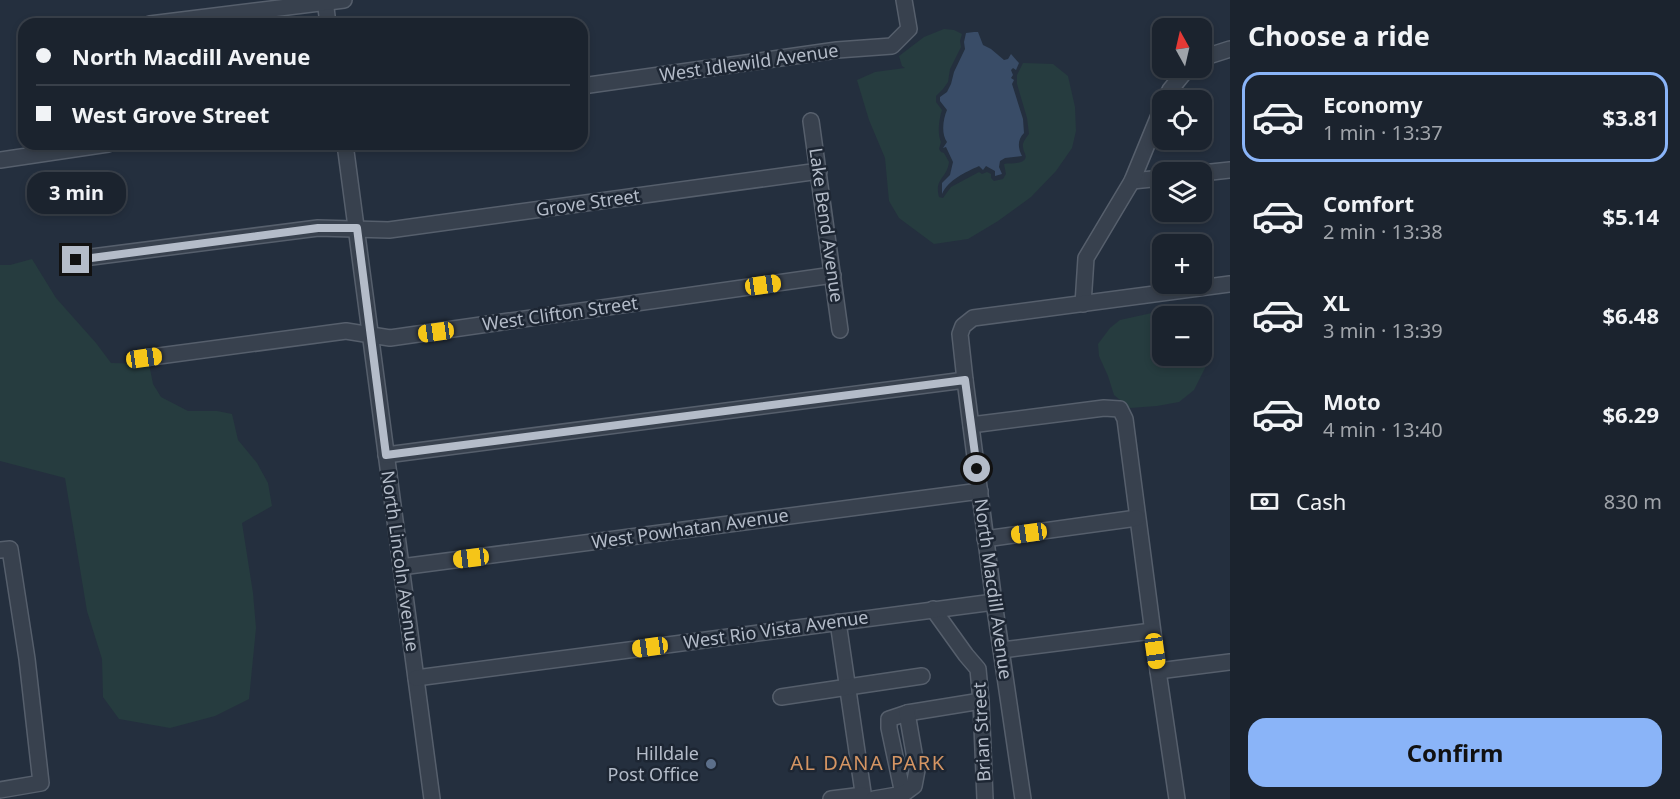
<!DOCTYPE html>
<meta charset="utf-8">
<style>
:root{--surface:#1b232e;--page:#282f3a;--text:#f1f3f6;--muted:#a0a4aa;--line:#39404a;--accent:#8ab4f8}
body{margin:0;font-family:"Noto Sans",sans-serif;background:var(--page);color:var(--text);height:100vh;display:flex;flex-direction:column;font-size:22px;white-space:nowrap}
*{box-sizing:border-box;margin:0}
p{font-size:20px;color:var(--muted)}
.icon{flex:none;width:33px;height:33px;fill:none;stroke:currentColor;stroke-width:2;stroke-linecap:round;stroke-linejoin:round}
.map{position:relative;flex:1;overflow:hidden}
.panel{display:flex;flex-direction:column;background:var(--surface);width:450px}
.panel>*{flex:none}
.hud{position:absolute;left:18px;top:18px;width:570px;height:132px;border-radius:18px;box-shadow:0 3px 9px #0003,0 0 0 2px var(--line);display:grid;align-content:center;height:132px;padding:0 18px;background:var(--surface)}
.needle{width:39px;rotate:352deg}
.fabs{position:absolute;left:1152px;top:18px;display:grid;gap:12px}
.fabs a{display:grid;place-items:center;width:60px;height:60px;border-radius:12px;background:var(--surface);box-shadow:0 3px 9px #0003,0 0 0 2px var(--line);font-size:30px}
.end{position:absolute;width:27px;height:27px;margin:-14px;border:8px solid #b4bcc9;background:#111;box-shadow:0 0 0 3px #111}
.from{border-radius:50%}
.bubble{position:absolute;height:42px;border-radius:18px;background:var(--surface);box-shadow:0 3px 9px #0003,0 0 0 2px var(--line);font-size:20px;font-weight:700;line-height:42px;text-align:center}
.car{position:absolute;width:18px;height:36px;margin:-18px -9px;border-radius:8px;box-shadow:0 0 4px 2px #0007;background:linear-gradient(#f5c518 24%,#345 0 40%,#f5c518 0 76%,#345 0 86%,#f5c518 0)}
.hud b{display:flex;align-items:center;gap:21px;height:57px;font-size:22px}
.hud b+b{border-top:2px solid var(--line)}
.hud i{width:15px;height:15px;background:var(--text)}
ul{padding:0;list-style:none}
li{display:flex;align-items:center;gap:18px;height:90px;margin:0 12px 9px;padding:0 6px;border:3px solid transparent;border-radius:18px}
li div{flex:1}
li b{display:block;font-size:22px}
li em{font-style:normal;font-weight:700}
li.selected{border-color:var(--accent)}
li>.icon{width:54px;height:54px;stroke-width:1.5}
h2{padding:0 18px;font-size:27px;line-height:72px}
.pay{display:flex;align-items:center;gap:15px;height:66px;padding:0 18px;font-size:22px}
.pay p{margin-inline-start:auto}
.cta{display:flex;gap:12px;margin-top:auto;padding:12px 18px}
.cta a{flex:1;height:69px;border-radius:18px;background:var(--accent);color:#111;font-size:24px;font-weight:700;line-height:69px;text-align:center}
main{display:flex;flex:1;min-height:0}
.map>svg:first-child{display:block}
.green{fill:#263c3f;fill-rule:evenodd}
.water{fill:#394c67}
.lines{fill:none;stroke-linecap:round;stroke-linejoin:round}
.minor-casing{stroke:#565f6c;stroke-width:18}
.minor{stroke:#38414e;stroke-width:15}
.route{stroke:#b4bcc9;stroke-width:8}
.service-dot{fill:#5c6f8a;stroke:#1d2633;stroke-width:2}
.labels{text-anchor:middle;stroke-width:5;stroke-linejoin:round;paint-order:stroke}
.street-label{font-size:18px;fill:#b4bcc9;stroke:#1d2633}
.poi-label{font-size:18px;fill:#b4bcc9;stroke:#1d2633;text-anchor:end}
.neighbourhood-label{font-size:20px;letter-spacing:1.5px;fill:#d59563;stroke:#1d2633}
</style>
<main>
<div class="map">
<svg width="1230" height="799" viewBox="0 0 1230 799">
<rect width="100%" height="100%" fill="#242f3e"/>
<!-- green -->
<g class="green">
<path d="M 944,29 L 954,30 L 962,34 L 960,41 L 961,47 L 950,69 L 948,82 L 943,89 L 936,96 L 936,102 L 942,110 C 939,119 937,133 941,142 L 939,149 L 941,152 L 944,153 L 949,162 C 947,179 934,178 939,197 L 943,198 L 951,187 L 979,172 L 982,174 L 987,172 L 991,174 L 991,178 L 994,181 L 1003,179 L 1006,174 L 1004,164 C 1009,163 1019,164 1023,161 C 1029,157 1023,152 1023,147 C 1022,143 1026,138 1029,134 L 1027,118 L 1017,84 L 1017,75 L 1023,63 L 1053,64 L 1068,76 L 1075,107 L 1076,131 L 1072,148 L 1056,171 L 1031,197 L 998,221 L 968,239 L 934,244 L 899,218 L 889,201 L 885,158 L 869,120 L 857,80 L 875,72 L 905,68 L 902,66 L 899,56 L 924,37 Z"/>
<polygon points="32,259 56,298 96,343 111,363 149,364 153,384 161,397 188,411 217,411 232,414 238,440 257,463 268,483 272,506 242,523 253,593 256,628 249,699 215,716 170,728 119,719 103,697 102,659 87,611 65,478 0,461 0,265 10,265"/>
<path d="M 1206,306 L 1212,339 L 1212,354 L 1194,390 L 1179,402 L 1157,406 L 1130,408 L 1114,395 L 1108,376 L 1099,356 L 1098,344 L 1110,328 L 1120,320 L 1170,309 ZM 1162,316 L 1202,316 L 1202,356 L 1162,356 Z"/>
</g>
<!-- water -->
<path class="water" d="M 974,32 L 978,32 L 983,45 L 991,49 L 1004,60 L 1008,59 L 1011,54 L 1019,63 L 1016,70 L 1013,68 L 1011,70 L 1013,75 L 1011,78 L 1014,80 L 1012,84 L 1023,119 L 1024,133 C 1017,140 1018,148 1022,156 L 1005,158 L 1000,161 L 999,167 L 1002,174 L 995,176 L 995,171 L 986,166 L 983,170 L 979,166 C 966,172 948,180 942,194 L 942,183 L 950,175 L 953,162 L 946,147 L 943,148 L 947,142 C 941,134 943,119 947,110 L 940,101 L 940,97 L 947,92 L 951,84 L 954,72 L 965,49 L 964,42 L 966,33 Z"/>
<g class="lines">
<defs>
<g id="minor">
<polyline points="325,0 328,24"/>
<polyline points="150,24 344,0"/>
<polyline points="1202,58 1230,49"/>
<polyline points="582,86 837,50 892,46 909,29 904,0"/>
<polyline points="1165,100 1170,90 1188,68"/>
<polyline points="811,121 840,330"/>
<polyline points="345,144 432,799"/>
<polyline points="0,160 108,144"/>
<polyline points="1202,173 1230,170"/>
<polyline points="1132,181 1162,178"/>
<polyline points="76,259 318,228 389,230 819,171"/>
<polyline points="1083,304 1086,258 1132,181 1162,108"/>
<polyline points="144,358 346,331 390,338 833,275"/>
<polyline points="971,425 1104,408 1120,409 1125,419 1158,671 1177,799"/>
<polyline points="386,455 965,380"/>
<polyline points="985,539 1137,518"/>
<polyline points="0,550 10,549 27,659 41,783 0,790"/>
<polyline points="401,567 980,491"/>
<polyline points="933,609 966,655 978,669 981,701 985,799"/>
<polyline points="838,622 864,799"/>
<polyline points="1002,650 1152,631"/>
<polyline points="1158,671 1230,662"/>
<polyline points="416,678 994,602"/>
<polyline points="781,697 922,676"/>
<polyline points="903,794 889,728 889,719 907,713 981,701"/>
<polyline points="831,799 863,795"/>
<polyline points="874,799 903,794 914,786 917,770 907,713"/>
<polyline points="1023,799 994,602 965,380 960,334 963,326 973,318 1230,284"/>
</g>
</defs>
<!-- minor casing -->
<use href="#minor" class="minor-casing"/>
<!-- minor -->
<use href="#minor" class="minor"/>
</g>
<g class="lines">
<!-- route -->
<polyline class="route" points="76,260 318,228 357,228 386,455 965,380 977,469"/>
</g>
<!-- markers -->
<circle class="service-dot" cx="711" cy="764" r="6"/>
<g class="labels">
<!-- street labels -->
<g class="street-label">
<text transform="translate(749 63) rotate(-8)" y="6">West Idlewild Avenue</text>
<text transform="translate(588 203) rotate(-8)" y="6">Grove Street</text>
<text transform="translate(826 225) rotate(82)" y="6">Lake Bend Avenue</text>
<text transform="translate(560 314) rotate(-8)" y="6">West Clifton Street</text>
<text transform="translate(690 529) rotate(-8)" y="6">West Powhatan Avenue</text>
<text transform="translate(400 561) rotate(82)" y="6">North Lincoln Avenue</text>
<text transform="translate(993 589) rotate(82)" y="6">North Macdill Avenue</text>
<text transform="translate(776 630) rotate(-8)" y="6">West Rio Vista Avenue</text>
<text transform="translate(982 732) rotate(-93)" y="6">Brian Street</text>
</g>
<!-- poi labels -->
<g class="poi-label">
<text x="699" y="760">Hilldale<tspan x="699" dy="21">Post Office</tspan></text>
</g>
<!-- neighbourhood labels -->
<g class="neighbourhood-label">
<text x="868" y="770">AL DANA PARK</text>
</g>
</g>
</svg>
<div class="fabs">
<a><svg class="needle" viewBox="-14 -14 28 28"><path d="M0-13l5 13h-10z" fill="#e53935"/><path d="M0 13l5-13h-10z" fill="#a0a4aa"/></svg></a>
<a><svg class="icon" aria-label="locate" viewBox="0 0 24 24"><circle cx="12" cy="12" r="6"/><path d="M12 2v4M12 18v4M2 12h4M18 12h4"/></svg></a>
<a><svg class="icon" aria-label="layers" viewBox="0 0 24 24"><path d="M12 4l9 5-9 5-9-5zM3 14l9 5 9-5"/></svg></a>
<a>+</a>
<a>−</a>
</div>
<i class="end from" style="left:977px;top:469px"></i>
<i class="end" style="left:76px;top:260px"></i>
<div class="bubble" style="left:27px;top:172px;width:99px">3 min</div>
<i class="car" style="left:763px;top:285px;rotate:82deg"></i>
<i class="car" style="left:436px;top:332px;rotate:262deg"></i>
<i class="car" style="left:144px;top:358px;rotate:82deg"></i>
<i class="car" style="left:1029px;top:533px;rotate:262deg"></i>
<i class="car" style="left:471px;top:558px;rotate:263deg"></i>
<i class="car" style="left:650px;top:647px;rotate:262deg"></i>
<i class="car" style="left:1155px;top:651px;rotate:172deg"></i>
<div class="hud">
<b><i class="from"></i>North Macdill Avenue</b>
<b><i></i>West Grove Street</b>
</div>
</div>
<section class="panel">
<h2>Choose a ride</h2>
<ul>
<li class="selected"><svg class="icon" aria-label="car" viewBox="0 0 24 24"><path d="M5 17H2v-5l4-1 3-4h7l3 4 3 1v5h-3M9 17h6M6 11h13"/><circle cx="7" cy="17" r="2"/><circle cx="17" cy="17" r="2"/></svg><div><b>Economy</b><p>1 min · 13:37</p></div><em>$3.81</em></li>
<li><svg class="icon" aria-label="car" viewBox="0 0 24 24"><path d="M5 17H2v-5l4-1 3-4h7l3 4 3 1v5h-3M9 17h6M6 11h13"/><circle cx="7" cy="17" r="2"/><circle cx="17" cy="17" r="2"/></svg><div><b>Comfort</b><p>2 min · 13:38</p></div><em>$5.14</em></li>
<li><svg class="icon" aria-label="car" viewBox="0 0 24 24"><path d="M5 17H2v-5l4-1 3-4h7l3 4 3 1v5h-3M9 17h6M6 11h13"/><circle cx="7" cy="17" r="2"/><circle cx="17" cy="17" r="2"/></svg><div><b>XL</b><p>3 min · 13:39</p></div><em>$6.48</em></li>
<li><svg class="icon" aria-label="car" viewBox="0 0 24 24"><path d="M5 17H2v-5l4-1 3-4h7l3 4 3 1v5h-3M9 17h6M6 11h13"/><circle cx="7" cy="17" r="2"/><circle cx="17" cy="17" r="2"/></svg><div><b>Moto</b><p>4 min · 13:40</p></div><em>$6.29</em></li>
</ul>
<div class="pay"><svg class="icon" aria-label="cash" viewBox="0 0 24 24"><path d="M3 7h18v10H3z"/><circle cx="12" cy="12" r="2"/></svg>Cash<p>830 m</p></div>
<div class="cta"><a>Confirm</a></div>
</section>
</main>
